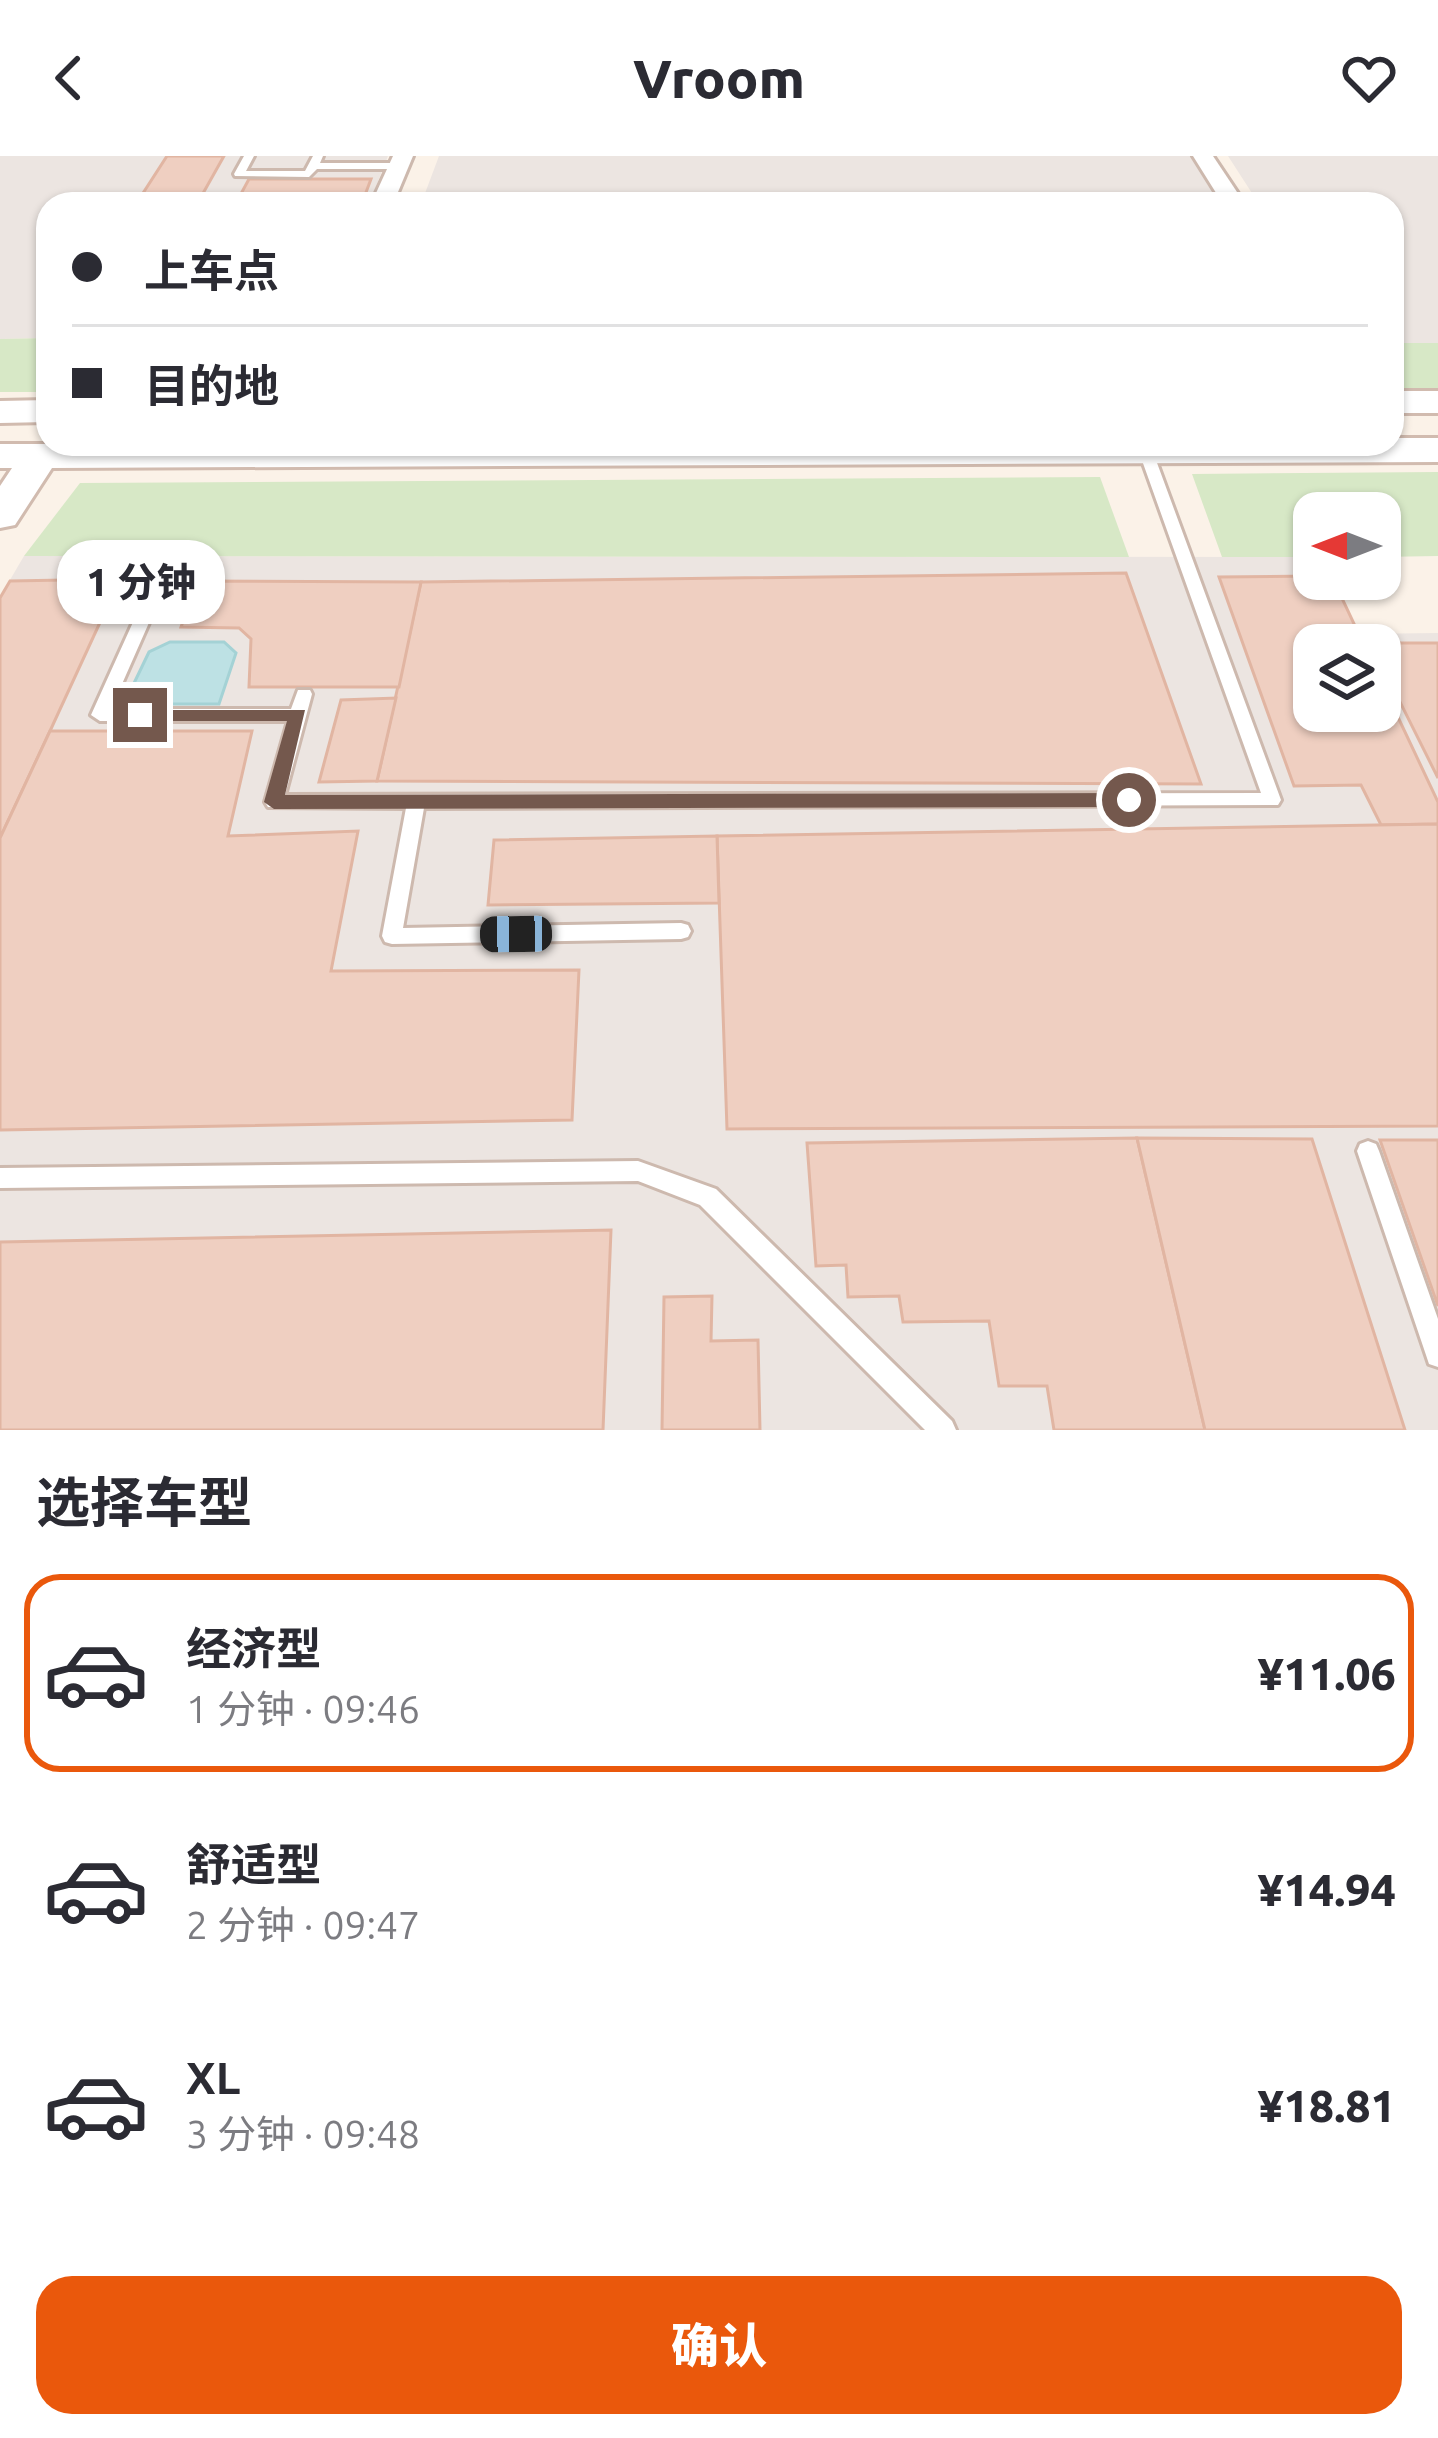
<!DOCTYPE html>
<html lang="zh">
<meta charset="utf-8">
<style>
:root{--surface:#fff;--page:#f2f2f3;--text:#2b2b33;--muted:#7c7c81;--line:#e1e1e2;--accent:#ea580c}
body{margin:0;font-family:Ubuntu,"Noto Sans SC",sans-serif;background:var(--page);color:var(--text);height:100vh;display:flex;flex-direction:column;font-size:45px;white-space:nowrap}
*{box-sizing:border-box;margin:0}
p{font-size:39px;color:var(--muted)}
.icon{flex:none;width:66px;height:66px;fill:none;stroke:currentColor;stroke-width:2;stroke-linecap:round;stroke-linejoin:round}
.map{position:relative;height:1274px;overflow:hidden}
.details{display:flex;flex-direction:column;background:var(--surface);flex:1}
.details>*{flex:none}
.guide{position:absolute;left:36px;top:36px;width:1368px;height:264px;border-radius:36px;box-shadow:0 3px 9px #0004;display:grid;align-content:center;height:264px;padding:0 36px;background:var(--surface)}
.needle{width:78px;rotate:270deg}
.controls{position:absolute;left:1293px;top:336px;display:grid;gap:24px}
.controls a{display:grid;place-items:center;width:108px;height:108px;border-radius:24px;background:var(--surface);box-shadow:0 3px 9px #0004;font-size:60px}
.end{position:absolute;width:54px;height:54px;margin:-27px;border:15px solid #74584d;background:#fff;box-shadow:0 0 0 6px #fff}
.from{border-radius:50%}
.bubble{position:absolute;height:84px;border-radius:36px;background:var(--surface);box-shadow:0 3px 9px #0004;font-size:39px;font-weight:800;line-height:84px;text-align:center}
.car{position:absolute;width:36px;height:72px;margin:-36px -18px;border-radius:15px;box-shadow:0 0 9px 3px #0007;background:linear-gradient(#222 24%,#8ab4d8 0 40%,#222 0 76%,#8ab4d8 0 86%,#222 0)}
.guide b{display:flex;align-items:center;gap:42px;height:114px;font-size:45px}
.guide b+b{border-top:3px solid var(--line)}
.guide i{width:30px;height:30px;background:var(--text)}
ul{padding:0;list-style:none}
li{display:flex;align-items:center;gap:36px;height:198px;margin:0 24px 18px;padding:0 12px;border:6px solid transparent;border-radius:36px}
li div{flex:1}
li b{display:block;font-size:45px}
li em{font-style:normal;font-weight:800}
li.active{border-color:var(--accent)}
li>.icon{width:108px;height:108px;stroke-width:1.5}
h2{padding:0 36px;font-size:54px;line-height:144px}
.action{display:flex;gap:24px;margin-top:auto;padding:24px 36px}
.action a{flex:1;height:138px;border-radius:36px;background:var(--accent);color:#fff;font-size:48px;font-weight:800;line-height:138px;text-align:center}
header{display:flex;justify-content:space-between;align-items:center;height:156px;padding:0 36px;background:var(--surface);font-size:54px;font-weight:800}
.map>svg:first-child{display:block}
.industrial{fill:#ece5e1;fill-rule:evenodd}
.green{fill:#d7e8c6}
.water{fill:#bde1e4;stroke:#a4d2d5;stroke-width:3}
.building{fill:#efcfc1;stroke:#e1b5a2;stroke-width:3}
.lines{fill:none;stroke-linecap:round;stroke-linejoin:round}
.lane-casing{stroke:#cdb9ae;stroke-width:6}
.street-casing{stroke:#cdb9ae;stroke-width:6}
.secondary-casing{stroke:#d1bbaf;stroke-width:6}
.lane{fill:#fff;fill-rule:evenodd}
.street{fill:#fff;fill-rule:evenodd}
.secondary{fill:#fff;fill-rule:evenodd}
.route{fill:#74584d}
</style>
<header><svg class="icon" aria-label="back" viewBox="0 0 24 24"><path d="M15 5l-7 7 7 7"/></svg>Vroom<svg class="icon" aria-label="heart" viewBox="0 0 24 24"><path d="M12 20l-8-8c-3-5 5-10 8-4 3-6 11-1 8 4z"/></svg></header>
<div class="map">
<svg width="1438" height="1274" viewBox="0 0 1438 1274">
<rect width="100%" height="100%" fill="#fbf2e8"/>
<!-- industrial -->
<g class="industrial">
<polygon points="0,0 388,0 369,48 48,48 48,182 0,183"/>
<polygon points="439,0 1191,0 1222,48 421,48"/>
<polygon points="1228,0 1438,0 1438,187 1392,187 1392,48 1259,48"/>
<path d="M 24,400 L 1314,401 L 1314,423 L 1333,423 L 1359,478 L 1438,477 L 1438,1274 L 0,1274 L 0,441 ZM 1314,489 L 1380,489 L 1380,555 L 1314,555 Z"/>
</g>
<!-- green -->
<g class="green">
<polygon points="48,182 48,236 0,236 0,183"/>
<polygon points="1392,187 1438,187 1438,233 1392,234"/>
<polygon points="1438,316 1438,400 1380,401 1380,357 1314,357 1314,401 1222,401 1192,318"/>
<polygon points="1100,321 1129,401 24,400 80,327"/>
</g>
<!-- water -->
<polygon class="water" points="170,486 224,486 236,497 219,548 124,548 149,496"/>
<!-- building -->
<g class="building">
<polygon points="167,0 224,0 197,48 136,48"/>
<polygon points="249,23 371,23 362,47 236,47"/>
<polygon points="1126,417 1201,628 377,625 421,426"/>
<polygon points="1314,420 1333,423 1364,489 1314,489 1314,555 1380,555 1380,523 1438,646 1438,668 1381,669 1361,629 1294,630 1219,421"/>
<polygon points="120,423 50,575 0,682 0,442 10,425"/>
<polygon points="198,425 421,426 399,531 249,531 251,483 239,472 181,471"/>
<polygon points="1370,487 1438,487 1438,622 1380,506 1380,489"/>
<polygon points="396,542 377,625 319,626 341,544"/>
<polygon points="50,575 252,575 228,680 358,675 331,815 579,814 572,964 0,974 0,682"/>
<polygon points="1438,668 1438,970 727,973 717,680"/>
<polygon points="717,680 719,747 488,749 494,684"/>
<polygon points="1137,982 1205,1274 1054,1274 1047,1230 999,1230 989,1165 903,1166 899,1140 848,1141 846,1109 816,1110 807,987"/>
<polygon points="1137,982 1312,983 1405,1274 1205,1274"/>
<polygon points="1380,984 1438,984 1438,1150"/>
<polygon points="611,1074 603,1274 0,1274 0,1086"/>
<polygon points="712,1140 711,1185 758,1184 760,1274 662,1274 664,1141"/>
</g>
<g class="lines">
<defs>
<g id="lane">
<polygon points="244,0 254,0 246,15 305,15 313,0 323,0 320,7 399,7 404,10 399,13 317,13 309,21 235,20 234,18"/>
<polygon points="1146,292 1153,296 1281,644 1278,649 424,652 403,772 681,767 688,769 691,775 688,781 681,783 392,788 385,786 382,780 406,652 268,651 265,646 288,565 100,565 91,559 139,453 147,448 155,453 111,553 291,553 298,534 310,534 312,538 285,639 1261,637 1139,296"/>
<polygon points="1368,985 1376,988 1379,995 1438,1163 1438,1211 1429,1208 1426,1199 1357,995 1360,988"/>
<polygon points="638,1005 716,1033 952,1265 956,1274 925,1274 700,1049 638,1025 0,1032 0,1012"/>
</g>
<g id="street">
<polygon points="393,0 413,0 393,48 371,48"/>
<polygon points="1193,0 1213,0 1245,48 1223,48"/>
</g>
<g id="secondary">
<rect x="1392" y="235" width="46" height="22"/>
<polygon points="48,244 48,266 0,267 0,245"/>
<polygon points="1392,282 1438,282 1438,306 52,312 15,369 0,372 0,330 12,312 0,312 0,288 1392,288"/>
</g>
</defs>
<!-- lane casing -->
<use href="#lane" class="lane-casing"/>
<!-- street casing -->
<use href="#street" class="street-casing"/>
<!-- secondary casing -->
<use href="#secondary" class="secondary-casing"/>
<!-- lane -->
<use href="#lane" class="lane"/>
<!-- street -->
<use href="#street" class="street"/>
<!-- secondary -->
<use href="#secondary" class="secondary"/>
</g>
<!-- route -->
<polygon class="route" points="133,554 305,554 285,639 1129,637 1139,644 1129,651 274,653 264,646 287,565 140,565 133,563"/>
</svg>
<div class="controls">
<a><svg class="needle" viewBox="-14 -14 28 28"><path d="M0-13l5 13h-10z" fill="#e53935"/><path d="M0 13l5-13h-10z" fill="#7c7c81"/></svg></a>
<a><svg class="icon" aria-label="layers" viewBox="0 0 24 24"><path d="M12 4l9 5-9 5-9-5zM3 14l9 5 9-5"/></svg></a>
</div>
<i class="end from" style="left:1129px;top:644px"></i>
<i class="end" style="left:140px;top:559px"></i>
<div class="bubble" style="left:57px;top:384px;width:168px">1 分钟</div>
<i class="car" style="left:516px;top:778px;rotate:269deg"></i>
<div class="guide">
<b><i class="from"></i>上车点</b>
<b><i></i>目的地</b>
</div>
</div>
<section class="details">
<h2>选择车型</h2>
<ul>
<li class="active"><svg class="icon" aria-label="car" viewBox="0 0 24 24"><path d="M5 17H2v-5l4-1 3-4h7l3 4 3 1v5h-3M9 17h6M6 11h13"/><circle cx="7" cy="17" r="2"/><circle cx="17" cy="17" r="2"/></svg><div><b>经济型</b><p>1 分钟 · 09:46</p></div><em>¥11.06</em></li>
<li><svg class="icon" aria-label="car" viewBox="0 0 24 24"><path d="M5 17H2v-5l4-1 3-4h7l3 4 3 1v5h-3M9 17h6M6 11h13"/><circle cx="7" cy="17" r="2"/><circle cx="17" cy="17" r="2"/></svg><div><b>舒适型</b><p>2 分钟 · 09:47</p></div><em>¥14.94</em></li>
<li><svg class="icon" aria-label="car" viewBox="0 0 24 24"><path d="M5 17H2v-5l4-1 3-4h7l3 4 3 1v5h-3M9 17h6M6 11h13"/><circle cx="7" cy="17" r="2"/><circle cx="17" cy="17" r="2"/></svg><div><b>XL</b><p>3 分钟 · 09:48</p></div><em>¥18.81</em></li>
</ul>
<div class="action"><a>确认</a></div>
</section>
